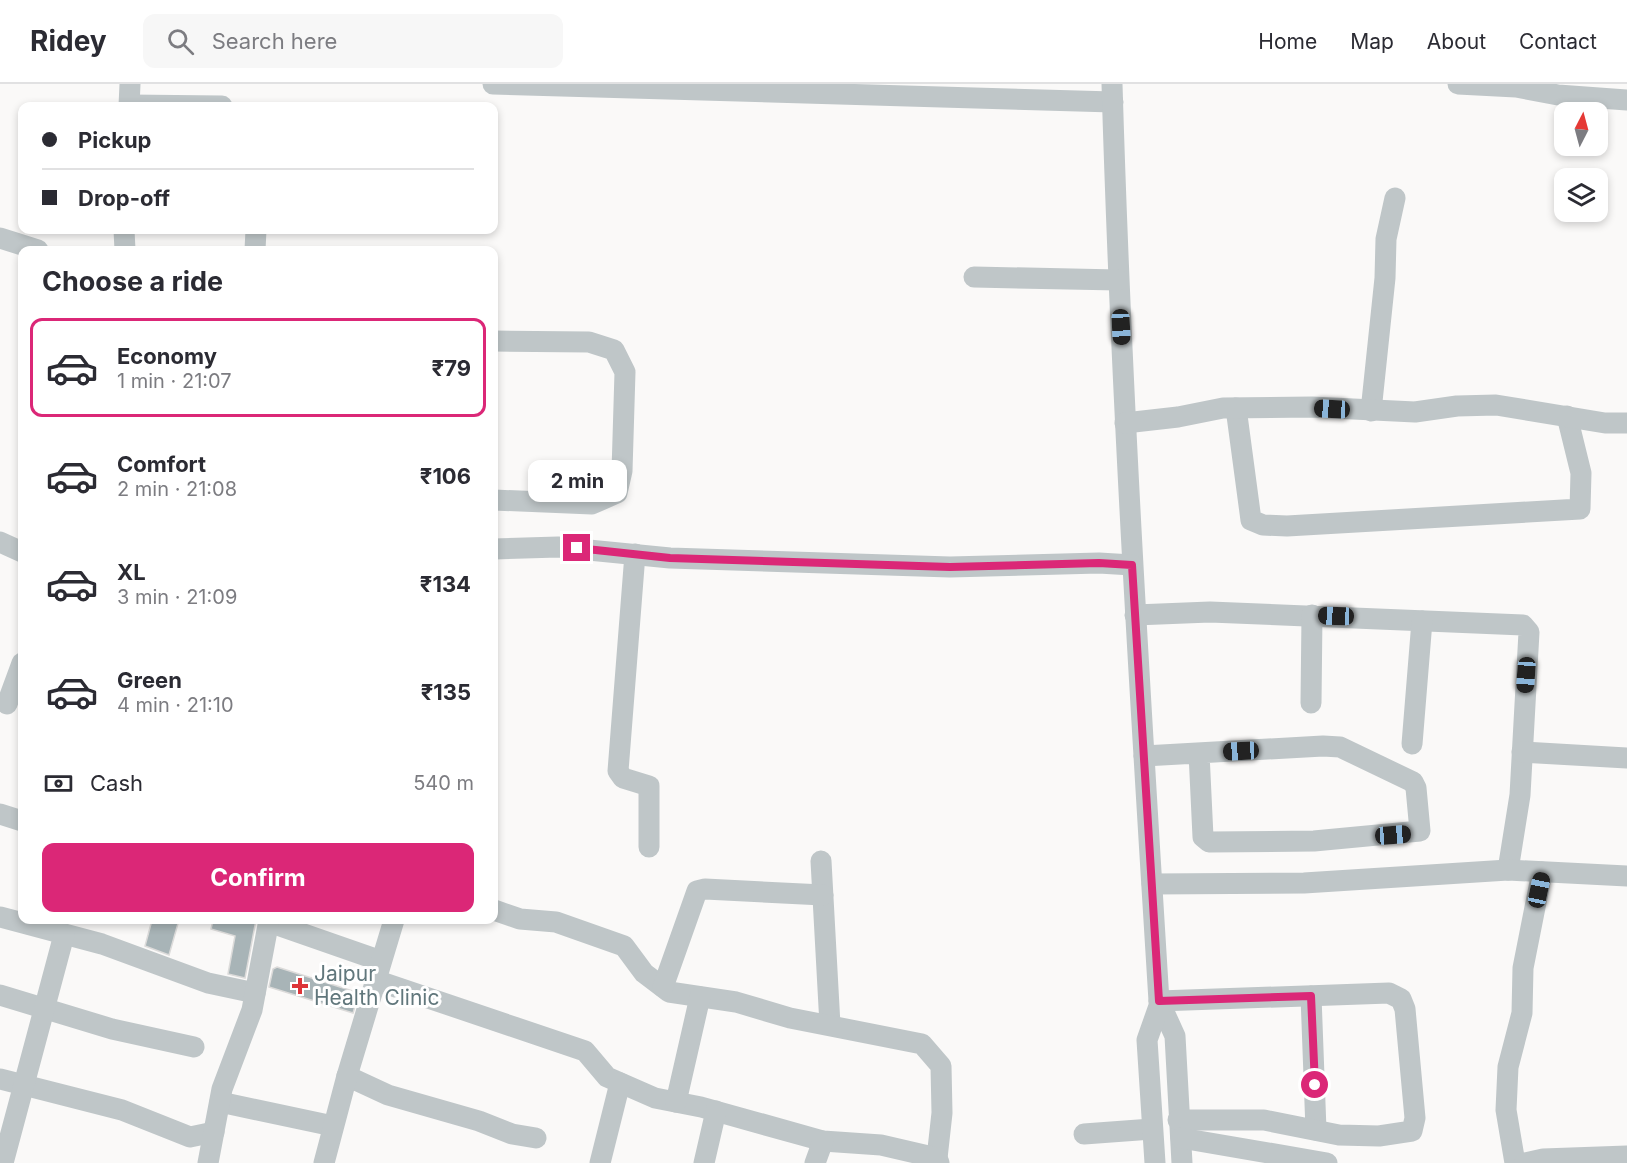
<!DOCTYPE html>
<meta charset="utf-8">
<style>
:root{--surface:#fff;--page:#f7f7f7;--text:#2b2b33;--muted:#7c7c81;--line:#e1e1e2;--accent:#db2777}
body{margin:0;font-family:Inter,sans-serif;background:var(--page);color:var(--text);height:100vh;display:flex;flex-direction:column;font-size:22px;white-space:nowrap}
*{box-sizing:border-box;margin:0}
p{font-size:20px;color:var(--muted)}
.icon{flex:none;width:33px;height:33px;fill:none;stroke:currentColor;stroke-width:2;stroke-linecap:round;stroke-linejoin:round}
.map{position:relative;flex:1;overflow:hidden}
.drawer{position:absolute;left:18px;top:162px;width:480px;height:678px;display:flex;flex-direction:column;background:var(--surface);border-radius:12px;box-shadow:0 3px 9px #0003}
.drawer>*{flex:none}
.hud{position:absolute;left:18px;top:18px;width:480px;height:132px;border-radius:12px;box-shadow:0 3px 9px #0003;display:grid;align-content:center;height:132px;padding:0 24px;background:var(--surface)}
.needle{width:39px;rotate:6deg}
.buttons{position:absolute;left:1554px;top:18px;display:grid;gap:12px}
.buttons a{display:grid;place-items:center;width:54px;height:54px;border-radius:12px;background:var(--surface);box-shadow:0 3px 9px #0003;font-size:30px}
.end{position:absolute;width:27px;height:27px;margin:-14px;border:8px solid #db2777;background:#fff;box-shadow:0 0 0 3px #fff}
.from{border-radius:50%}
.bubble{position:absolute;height:42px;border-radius:12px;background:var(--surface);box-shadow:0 3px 9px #0003;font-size:20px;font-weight:700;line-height:42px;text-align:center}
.car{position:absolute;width:18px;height:36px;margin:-18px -9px;border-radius:8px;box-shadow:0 0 4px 2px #0007;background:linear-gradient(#222 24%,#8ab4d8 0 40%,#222 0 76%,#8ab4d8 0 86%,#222 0)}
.hud b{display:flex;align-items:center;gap:21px;height:57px;font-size:22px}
.hud b+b{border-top:2px solid var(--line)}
.hud i{width:15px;height:15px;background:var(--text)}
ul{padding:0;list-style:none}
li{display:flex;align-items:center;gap:18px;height:99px;margin:0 12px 9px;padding:0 12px;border:3px solid transparent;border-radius:12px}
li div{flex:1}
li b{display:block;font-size:22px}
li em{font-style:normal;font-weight:700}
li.current{border-color:var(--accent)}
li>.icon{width:54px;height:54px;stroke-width:1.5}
h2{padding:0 24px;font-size:27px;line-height:72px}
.pay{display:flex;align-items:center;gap:15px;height:66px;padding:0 24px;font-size:22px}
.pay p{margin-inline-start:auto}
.action{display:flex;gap:12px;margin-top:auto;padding:12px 24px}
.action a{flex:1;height:69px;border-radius:12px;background:var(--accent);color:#fff;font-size:24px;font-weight:700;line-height:69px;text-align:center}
header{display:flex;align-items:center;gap:36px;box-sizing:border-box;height:84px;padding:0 30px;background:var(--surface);border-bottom:2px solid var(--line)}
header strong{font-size:28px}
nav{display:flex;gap:33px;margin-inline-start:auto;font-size:21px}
.search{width:420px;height:54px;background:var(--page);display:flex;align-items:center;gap:15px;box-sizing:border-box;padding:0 21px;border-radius:12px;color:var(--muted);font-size:22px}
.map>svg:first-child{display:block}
.building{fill:#a8b4b7;stroke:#dcdbda;stroke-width:1.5}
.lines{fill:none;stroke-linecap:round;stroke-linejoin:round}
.minor{stroke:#bfc6c8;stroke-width:21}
.route{stroke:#db2777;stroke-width:8}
.poi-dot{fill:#dd3539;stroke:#fff;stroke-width:2}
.labels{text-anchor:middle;stroke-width:6;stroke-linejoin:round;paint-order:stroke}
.poi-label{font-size:21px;fill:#61777c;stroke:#fff;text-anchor:start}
</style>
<header>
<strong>Ridey</strong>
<div class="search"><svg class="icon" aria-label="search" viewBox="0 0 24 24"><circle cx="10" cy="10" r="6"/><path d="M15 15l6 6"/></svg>Search here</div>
<nav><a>Home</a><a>Map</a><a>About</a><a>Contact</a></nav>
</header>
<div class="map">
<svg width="1627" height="1079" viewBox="0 0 1627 1079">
<rect width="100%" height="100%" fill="#faf9f8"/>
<!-- building -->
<g class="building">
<polygon points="152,836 179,836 169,871 145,862"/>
<polygon points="213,836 256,836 245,894 228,890 235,852 211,845"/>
<polygon points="277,883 359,909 353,929 269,903 273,885"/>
</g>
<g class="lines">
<!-- minor -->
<g class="minor">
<polyline points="493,0 1113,18"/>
<path d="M 1112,0 C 1121,306 1140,612 1159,917 L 1175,952 L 1182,1079"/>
<polyline points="1458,0 1516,3 1558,11 1627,16"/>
<polyline points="129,21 222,22"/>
<polyline points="129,22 130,0"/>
<polyline points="124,146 125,166"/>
<polyline points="0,154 38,166"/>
<polyline points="255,166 256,146"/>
<polyline points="974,193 1118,196"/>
<polyline points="494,257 589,258 614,266 625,288 622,387 617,409 592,420 494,416"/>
<polyline points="1236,324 1251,436 1263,441 1287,442 1580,425 1581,389 1567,332"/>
<polyline points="1371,327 1385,194 1386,155 1395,114"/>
<polyline points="1125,339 1178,333 1223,324 1312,323 1415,328 1457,322 1496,321 1605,339 1627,339"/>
<polyline points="0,458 22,468"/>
<polyline points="494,465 558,463 670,474 950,483 1099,479 1132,481"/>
<polyline points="635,470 618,687 623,694 649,702 649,763"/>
<polyline points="1135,531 1210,528 1523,541 1529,548 1520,711 1508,786"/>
<polyline points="1311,619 1312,531"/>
<polyline points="7,620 22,579"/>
<polyline points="1412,660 1422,537"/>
<polyline points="1522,668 1627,674"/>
<polyline points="1144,672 1323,662 1340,663 1413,698 1416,704 1420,747 1314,757 1209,758 1203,753 1199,669"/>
<polyline points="0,730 22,737"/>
<polyline points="821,777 830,941"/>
<polyline points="1152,800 1304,799 1508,786 1627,792"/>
<polyline points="494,826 520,835 556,838 624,862 644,889 669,908 736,918 790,934 922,960 941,982 942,1029 937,1074"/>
<polyline points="0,833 102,860 208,899 255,909"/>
<polyline points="269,838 381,877"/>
<polyline points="375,896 585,967 607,993 655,1014 701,1023 823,1057 881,1061 937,1074 939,1079"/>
<polyline points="663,903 697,807 705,805 823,811"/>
<polyline points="0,911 112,945 194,963"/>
<polyline points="1311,912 1316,1046"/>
<polyline points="1159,917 1389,909 1401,915 1405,925 1415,1034 1412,1047 1379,1052 1339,1051 1264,1036 1178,1036"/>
<polyline points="347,992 388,1011 479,1037 512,1050 536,1054"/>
<polyline points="0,995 122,1026 190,1053 214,1048"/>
<polyline points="220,1018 333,1042"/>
<polyline points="676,1018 700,913"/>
<polyline points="1084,1050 1152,1045"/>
<polyline points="1181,1054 1327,1079"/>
<polyline points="3,1079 64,851"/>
<polyline points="208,1079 222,1005 252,926 269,836"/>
<polyline points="324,1079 347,992 394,836"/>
<polyline points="600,1079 620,999"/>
<polyline points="704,1079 716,1027"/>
<polyline points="815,1079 823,1057"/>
<polyline points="1155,1079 1147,956 1159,922"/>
<polyline points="1515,1079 1506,1026 1508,983 1522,929 1523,884 1542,788"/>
<polyline points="1525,1079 1543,1075 1627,1072"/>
</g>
</g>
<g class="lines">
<!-- route -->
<polyline class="route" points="577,464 670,474 950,483 1099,479 1132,481 1159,917 1311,912 1315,1001"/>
</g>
<!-- markers -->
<path class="poi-dot" d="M297 893h6v6h6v6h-6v6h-6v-6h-6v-6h6z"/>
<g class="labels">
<!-- poi labels -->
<g class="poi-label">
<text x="314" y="897">Jaipur<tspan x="314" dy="24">Health Clinic</tspan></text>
</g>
</g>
</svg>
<div class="buttons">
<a><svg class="needle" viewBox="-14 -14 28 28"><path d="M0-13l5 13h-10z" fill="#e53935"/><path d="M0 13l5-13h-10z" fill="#7c7c81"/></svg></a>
<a><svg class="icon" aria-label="layers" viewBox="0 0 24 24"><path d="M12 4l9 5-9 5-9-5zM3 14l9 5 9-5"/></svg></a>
</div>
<i class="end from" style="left:1315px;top:1001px"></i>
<i class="end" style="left:577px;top:464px"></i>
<div class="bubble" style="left:528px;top:376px;width:99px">2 min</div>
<i class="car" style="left:1121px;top:243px;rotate:177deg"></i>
<i class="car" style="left:1332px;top:325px;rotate:273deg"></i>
<i class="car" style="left:1336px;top:532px;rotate:272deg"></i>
<i class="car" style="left:1526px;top:591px;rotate:184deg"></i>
<i class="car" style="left:1241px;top:667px;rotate:267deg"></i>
<i class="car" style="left:1393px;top:751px;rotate:86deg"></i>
<i class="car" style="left:1539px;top:806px;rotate:12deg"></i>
<div class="hud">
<b><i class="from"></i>Pickup</b>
<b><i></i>Drop-off</b>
</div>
<section class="drawer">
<h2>Choose a ride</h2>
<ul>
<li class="current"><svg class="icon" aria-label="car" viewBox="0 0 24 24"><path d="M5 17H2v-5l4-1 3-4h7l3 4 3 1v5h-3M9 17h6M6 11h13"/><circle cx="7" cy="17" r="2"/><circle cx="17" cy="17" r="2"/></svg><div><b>Economy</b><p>1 min · 21:07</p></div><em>₹79</em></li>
<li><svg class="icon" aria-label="car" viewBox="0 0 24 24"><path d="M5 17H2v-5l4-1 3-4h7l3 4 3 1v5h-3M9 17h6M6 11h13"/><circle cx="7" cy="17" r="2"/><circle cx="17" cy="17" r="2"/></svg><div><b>Comfort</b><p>2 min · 21:08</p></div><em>₹106</em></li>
<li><svg class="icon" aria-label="car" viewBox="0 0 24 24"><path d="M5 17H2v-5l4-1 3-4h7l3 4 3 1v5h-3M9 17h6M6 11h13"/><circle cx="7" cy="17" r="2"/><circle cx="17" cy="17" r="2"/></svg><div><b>XL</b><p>3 min · 21:09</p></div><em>₹134</em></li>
<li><svg class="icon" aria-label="car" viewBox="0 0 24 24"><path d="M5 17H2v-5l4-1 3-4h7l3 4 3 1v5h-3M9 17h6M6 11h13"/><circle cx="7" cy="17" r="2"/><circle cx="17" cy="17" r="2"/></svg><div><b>Green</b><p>4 min · 21:10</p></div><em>₹135</em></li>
</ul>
<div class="pay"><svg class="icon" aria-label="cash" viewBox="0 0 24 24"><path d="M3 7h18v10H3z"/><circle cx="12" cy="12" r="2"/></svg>Cash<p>540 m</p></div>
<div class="action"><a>Confirm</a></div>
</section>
</div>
